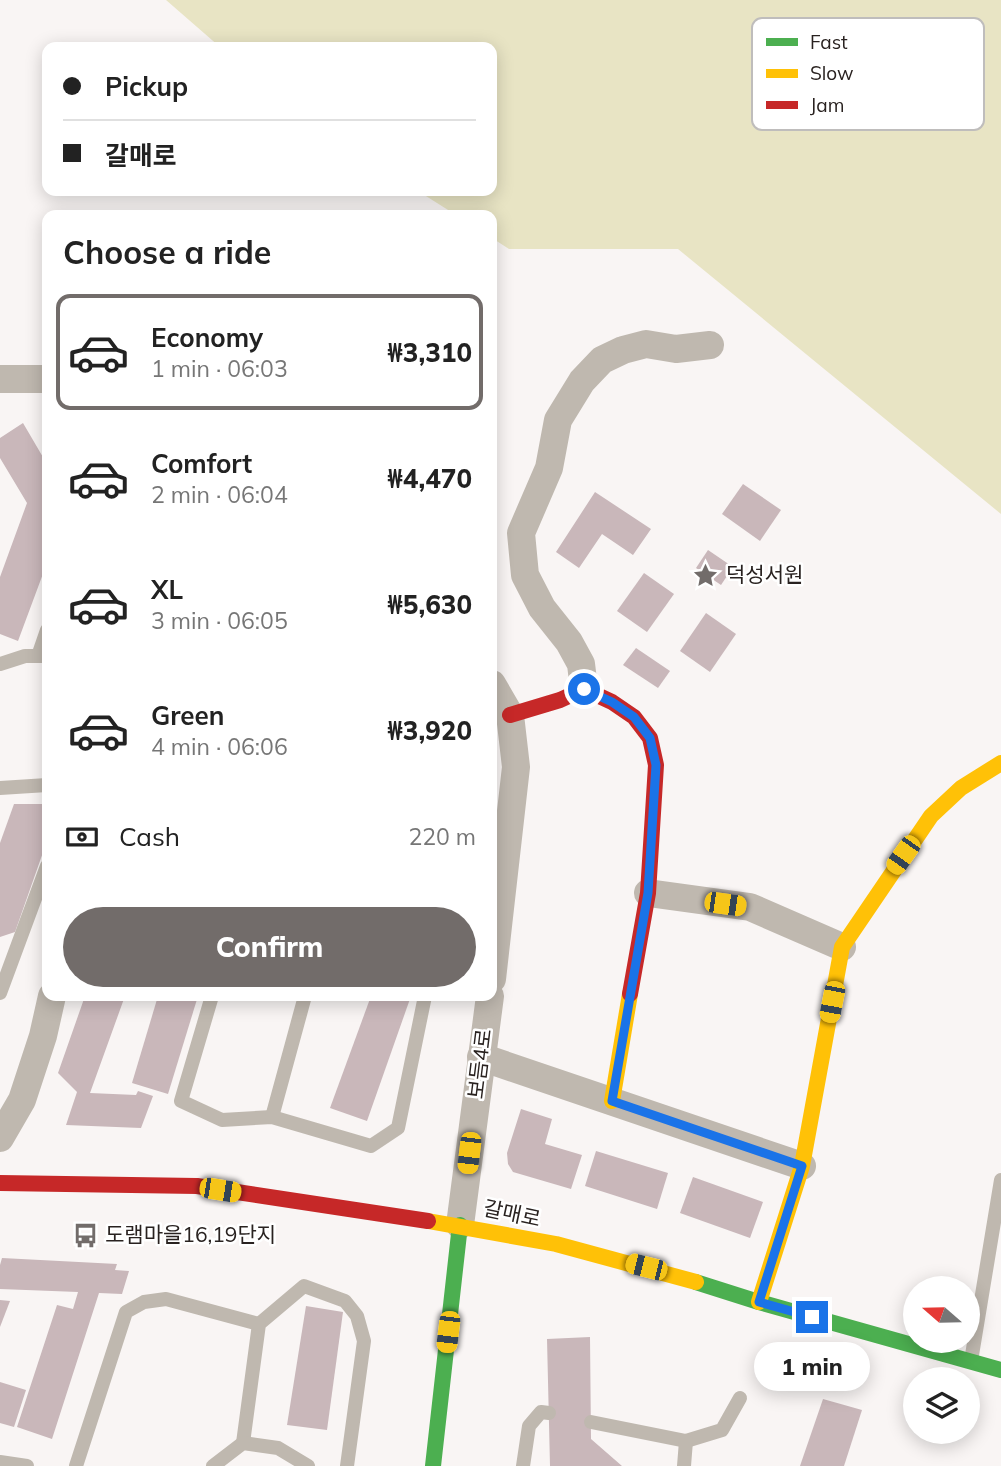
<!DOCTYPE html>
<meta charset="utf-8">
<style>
:root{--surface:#fff;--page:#f6f6f6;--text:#222;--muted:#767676;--line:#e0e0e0;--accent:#726c6a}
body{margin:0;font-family:Mulish,"Noto Sans KR",sans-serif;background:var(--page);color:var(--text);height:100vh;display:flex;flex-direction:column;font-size:26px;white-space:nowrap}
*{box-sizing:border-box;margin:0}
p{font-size:23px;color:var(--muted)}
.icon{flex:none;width:38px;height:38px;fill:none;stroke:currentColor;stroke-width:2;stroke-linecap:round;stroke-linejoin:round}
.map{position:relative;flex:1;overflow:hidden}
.side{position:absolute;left:42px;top:210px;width:455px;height:791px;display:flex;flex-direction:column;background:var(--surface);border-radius:14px;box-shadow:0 4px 18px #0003}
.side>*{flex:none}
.hud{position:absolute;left:42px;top:42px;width:455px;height:154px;border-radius:14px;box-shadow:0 4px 18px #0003;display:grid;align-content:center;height:154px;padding:0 21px;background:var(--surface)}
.needle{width:46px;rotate:290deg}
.controls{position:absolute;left:903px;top:1276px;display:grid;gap:14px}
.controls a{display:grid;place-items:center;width:77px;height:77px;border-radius:50%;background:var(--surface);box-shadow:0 4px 18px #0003;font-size:35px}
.end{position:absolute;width:32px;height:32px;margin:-16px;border:9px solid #1a73e8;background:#fff;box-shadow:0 0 0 4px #fff}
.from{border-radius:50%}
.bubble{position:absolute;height:49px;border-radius:24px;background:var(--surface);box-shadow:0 4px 18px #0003;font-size:23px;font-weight:800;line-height:49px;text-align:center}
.car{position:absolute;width:21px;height:42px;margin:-21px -10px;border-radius:9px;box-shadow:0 0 5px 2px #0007;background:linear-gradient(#f5c518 24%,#345 0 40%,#f5c518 0 76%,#345 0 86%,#f5c518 0)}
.hud b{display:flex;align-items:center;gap:24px;height:66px;font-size:26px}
.hud b+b{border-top:2px solid var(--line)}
.hud i{width:18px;height:18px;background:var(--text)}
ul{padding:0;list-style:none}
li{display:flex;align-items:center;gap:21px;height:116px;margin:0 14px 10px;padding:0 7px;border:4px solid transparent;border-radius:14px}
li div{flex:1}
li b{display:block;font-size:26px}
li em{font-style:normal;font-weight:800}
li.on{border-color:var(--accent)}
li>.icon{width:63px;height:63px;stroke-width:1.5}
h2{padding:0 21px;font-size:32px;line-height:84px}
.pay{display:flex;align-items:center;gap:18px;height:77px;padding:0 21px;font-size:26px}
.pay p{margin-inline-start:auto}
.primary-button{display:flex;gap:14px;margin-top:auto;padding:14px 21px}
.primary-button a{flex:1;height:80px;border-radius:42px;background:var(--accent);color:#fff;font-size:28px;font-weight:800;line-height:80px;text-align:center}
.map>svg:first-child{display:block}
.green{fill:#e8e4c4}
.building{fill:#c9b7ba}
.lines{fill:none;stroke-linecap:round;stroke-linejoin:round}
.lane{stroke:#bfb8af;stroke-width:14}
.street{stroke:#bfb8af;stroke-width:28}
.fast{stroke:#4caf50;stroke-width:16}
.slow{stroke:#ffc107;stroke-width:16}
.jam{stroke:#c62828;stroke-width:16}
.route{stroke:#1a73e8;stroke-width:9}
.labels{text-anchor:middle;stroke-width:5;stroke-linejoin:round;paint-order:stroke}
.poi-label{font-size:21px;fill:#292220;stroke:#fff;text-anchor:start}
.street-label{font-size:21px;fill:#292220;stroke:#fff}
.key{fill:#fff;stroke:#bfbdbc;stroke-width:2}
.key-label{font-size:19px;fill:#292220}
</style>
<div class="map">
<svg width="1001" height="1466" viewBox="0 0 1001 1466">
<rect width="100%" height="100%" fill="#f9f5f4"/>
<!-- green -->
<polygon class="green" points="166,0 1001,0 1001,514 678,249 509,249 492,238 492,215 456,215 418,191 492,191 492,47 220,47"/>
<!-- building -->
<g class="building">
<polygon points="23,423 47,464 47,563 18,641 0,634 0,577 27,503 0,458 0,438"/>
<polygon points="743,484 781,510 760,541 722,514"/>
<polygon points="595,492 651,529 633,555 602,534 579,568 556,552"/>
<polygon points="708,550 733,567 721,585 696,568"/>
<polygon points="644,573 674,594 647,632 617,611"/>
<polygon points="706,613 736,634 710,672 680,651"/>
<polygon points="636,648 670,671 658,688 623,665"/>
<polygon points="14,804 44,804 47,810 47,841 15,932 0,937 0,843"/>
<polygon points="85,996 125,996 90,1093 136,1095 138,1091 153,1096 141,1128 66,1125 77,1092 58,1073"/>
<polygon points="158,996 198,996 168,1094 132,1083"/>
<polygon points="371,996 411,996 367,1121 330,1108"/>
<polygon points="521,1109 552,1119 545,1144 582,1155 571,1189 513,1172 508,1164 507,1153"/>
<polygon points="596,1151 668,1173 657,1209 585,1186"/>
<polygon points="693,1177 763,1202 750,1238 680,1213"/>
<polygon points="2,1258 117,1264 115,1270 129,1271 122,1294 99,1293 52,1439 17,1427 57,1305 73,1309 78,1292 0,1289 0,1265"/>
<polygon points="0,1300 10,1301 0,1327"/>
<polygon points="306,1306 343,1312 327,1430 287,1425"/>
<polygon points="590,1337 591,1439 622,1466 550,1466 547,1339"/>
<polygon points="0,1382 26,1390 14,1427 0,1423"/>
<polygon points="823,1399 862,1410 844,1466 800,1466"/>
</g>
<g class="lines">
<!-- lane -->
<g class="lane">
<polyline points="38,656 47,630"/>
<polyline points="0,664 25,656 47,656"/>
<polyline points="0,788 47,785"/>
<polyline points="0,993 47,866"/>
<polyline points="212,996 181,1101 222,1120 272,1117 371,1146 398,1128 425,996"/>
<polyline points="272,1117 305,996"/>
<polyline points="971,1361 1001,1180"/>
<polyline points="591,1422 686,1441 722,1430 740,1398"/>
<polyline points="243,1443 259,1324 304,1286 345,1301 357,1316 364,1341 347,1466"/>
<polyline points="0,1462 27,1466"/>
<polyline points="76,1466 126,1312 144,1302 166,1299 259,1324"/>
<polyline points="213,1466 243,1443 278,1448 308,1466"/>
<polyline points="523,1466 529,1426 541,1412 549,1413"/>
<polyline points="684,1466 686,1441"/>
</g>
<!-- street -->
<g class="street">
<polyline points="0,379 47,379"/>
<polyline points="492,684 510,715 516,767 492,979"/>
<polyline points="584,689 581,664 569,642 542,608 525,575 521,533 549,468 558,420 582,381 602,360 623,350 646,344 676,349 710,345"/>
<polyline points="648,893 750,907 842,947"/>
<polyline points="481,1057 802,1166"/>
<polyline points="0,1138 22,1100 43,1036 52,996"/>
<polyline points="460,1225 490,996"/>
</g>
<!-- fast -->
<g class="fast">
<polyline points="696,1282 759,1302 1001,1370"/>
<polyline points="433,1466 460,1225"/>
</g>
<!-- slow -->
<g class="slow">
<polyline points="612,1101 630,994"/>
<polyline points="428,1221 556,1244 696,1282"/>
<polyline points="759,1302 802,1166 842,947 931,816 961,788 1001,763"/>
</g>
<!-- jam -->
<g class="jam">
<polyline points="510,715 560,700 584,689 612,702 634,717 650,738 656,765 648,893 630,994"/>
<polyline points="0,1183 197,1186 428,1221"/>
</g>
</g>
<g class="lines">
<!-- route -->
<polyline class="route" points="584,689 612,702 634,717 650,738 656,765 648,893 612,1101 802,1166 759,1302 812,1317"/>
</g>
<!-- icons -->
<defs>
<symbol id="sight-bare" viewBox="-9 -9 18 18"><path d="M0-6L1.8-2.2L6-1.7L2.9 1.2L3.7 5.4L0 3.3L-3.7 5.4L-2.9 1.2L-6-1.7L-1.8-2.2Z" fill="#726c6a" stroke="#fff" stroke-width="2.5" paint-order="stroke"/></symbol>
<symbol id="bus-bare" viewBox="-9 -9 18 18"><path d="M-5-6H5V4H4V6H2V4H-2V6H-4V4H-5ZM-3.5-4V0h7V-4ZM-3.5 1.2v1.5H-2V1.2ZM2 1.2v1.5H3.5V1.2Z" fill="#726c6a" stroke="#fff" stroke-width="2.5" paint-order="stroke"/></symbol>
</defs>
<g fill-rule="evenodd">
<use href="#sight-bare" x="688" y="558" width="35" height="35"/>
<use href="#bus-bare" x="68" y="1218" width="35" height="35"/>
</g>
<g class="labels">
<!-- poi labels -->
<g class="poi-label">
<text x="726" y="582">덕성서원</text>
<text x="105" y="1242">도램마을16,19단지</text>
</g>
<!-- street labels -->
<g class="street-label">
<text transform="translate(480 1064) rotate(-83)" y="7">보듬4로</text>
<text transform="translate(512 1214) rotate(12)" y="7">갈매로</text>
</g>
</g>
<!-- legend -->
<rect x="752" y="18" width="232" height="112" rx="10" class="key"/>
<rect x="766" y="38" width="32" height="8" fill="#4caf50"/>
<rect x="766" y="69" width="32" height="9" fill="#ffc107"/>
<rect x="766" y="101" width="32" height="8" fill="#c62828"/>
<g class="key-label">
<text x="810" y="49">Fast</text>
<text x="810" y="80">Slow</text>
<text x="810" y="112">Jam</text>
</g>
</svg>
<div class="controls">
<a><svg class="needle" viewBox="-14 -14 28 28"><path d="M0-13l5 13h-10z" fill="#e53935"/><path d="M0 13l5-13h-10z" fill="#767676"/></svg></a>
<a><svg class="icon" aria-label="layers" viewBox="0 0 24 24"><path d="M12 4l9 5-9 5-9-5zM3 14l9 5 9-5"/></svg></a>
</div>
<i class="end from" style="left:584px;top:689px"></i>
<i class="end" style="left:812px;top:1317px"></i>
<div class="bubble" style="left:754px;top:1342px;width:116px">1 min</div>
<i class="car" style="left:903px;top:855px;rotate:215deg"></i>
<i class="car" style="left:725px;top:904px;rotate:98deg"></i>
<i class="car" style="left:832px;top:1002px;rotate:191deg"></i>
<i class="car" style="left:469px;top:1153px;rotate:187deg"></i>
<i class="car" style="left:220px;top:1190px;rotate:99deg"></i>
<i class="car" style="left:646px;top:1267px;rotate:284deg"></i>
<i class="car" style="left:448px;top:1332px;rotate:187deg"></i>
<div class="hud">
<b><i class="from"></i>Pickup</b>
<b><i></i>갈매로</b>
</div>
<section class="side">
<h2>Choose a ride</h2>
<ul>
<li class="on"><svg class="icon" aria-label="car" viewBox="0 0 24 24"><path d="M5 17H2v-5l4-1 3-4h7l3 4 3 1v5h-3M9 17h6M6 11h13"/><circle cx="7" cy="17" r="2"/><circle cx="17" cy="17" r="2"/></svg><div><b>Economy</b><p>1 min · 06:03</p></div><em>₩3,310</em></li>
<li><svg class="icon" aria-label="car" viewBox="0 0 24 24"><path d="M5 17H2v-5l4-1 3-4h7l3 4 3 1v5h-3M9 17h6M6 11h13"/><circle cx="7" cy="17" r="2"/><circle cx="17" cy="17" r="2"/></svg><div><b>Comfort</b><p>2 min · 06:04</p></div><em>₩4,470</em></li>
<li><svg class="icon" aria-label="car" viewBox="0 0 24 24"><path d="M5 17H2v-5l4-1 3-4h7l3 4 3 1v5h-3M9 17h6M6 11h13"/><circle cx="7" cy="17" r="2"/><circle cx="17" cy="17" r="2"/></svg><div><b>XL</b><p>3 min · 06:05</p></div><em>₩5,630</em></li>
<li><svg class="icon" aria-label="car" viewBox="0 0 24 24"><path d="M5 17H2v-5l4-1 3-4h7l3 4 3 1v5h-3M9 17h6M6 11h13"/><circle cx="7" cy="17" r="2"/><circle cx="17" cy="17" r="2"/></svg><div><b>Green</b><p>4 min · 06:06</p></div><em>₩3,920</em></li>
</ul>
<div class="pay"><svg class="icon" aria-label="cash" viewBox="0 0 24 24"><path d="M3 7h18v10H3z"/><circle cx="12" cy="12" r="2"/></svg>Cash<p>220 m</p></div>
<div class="primary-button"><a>Confirm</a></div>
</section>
</div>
